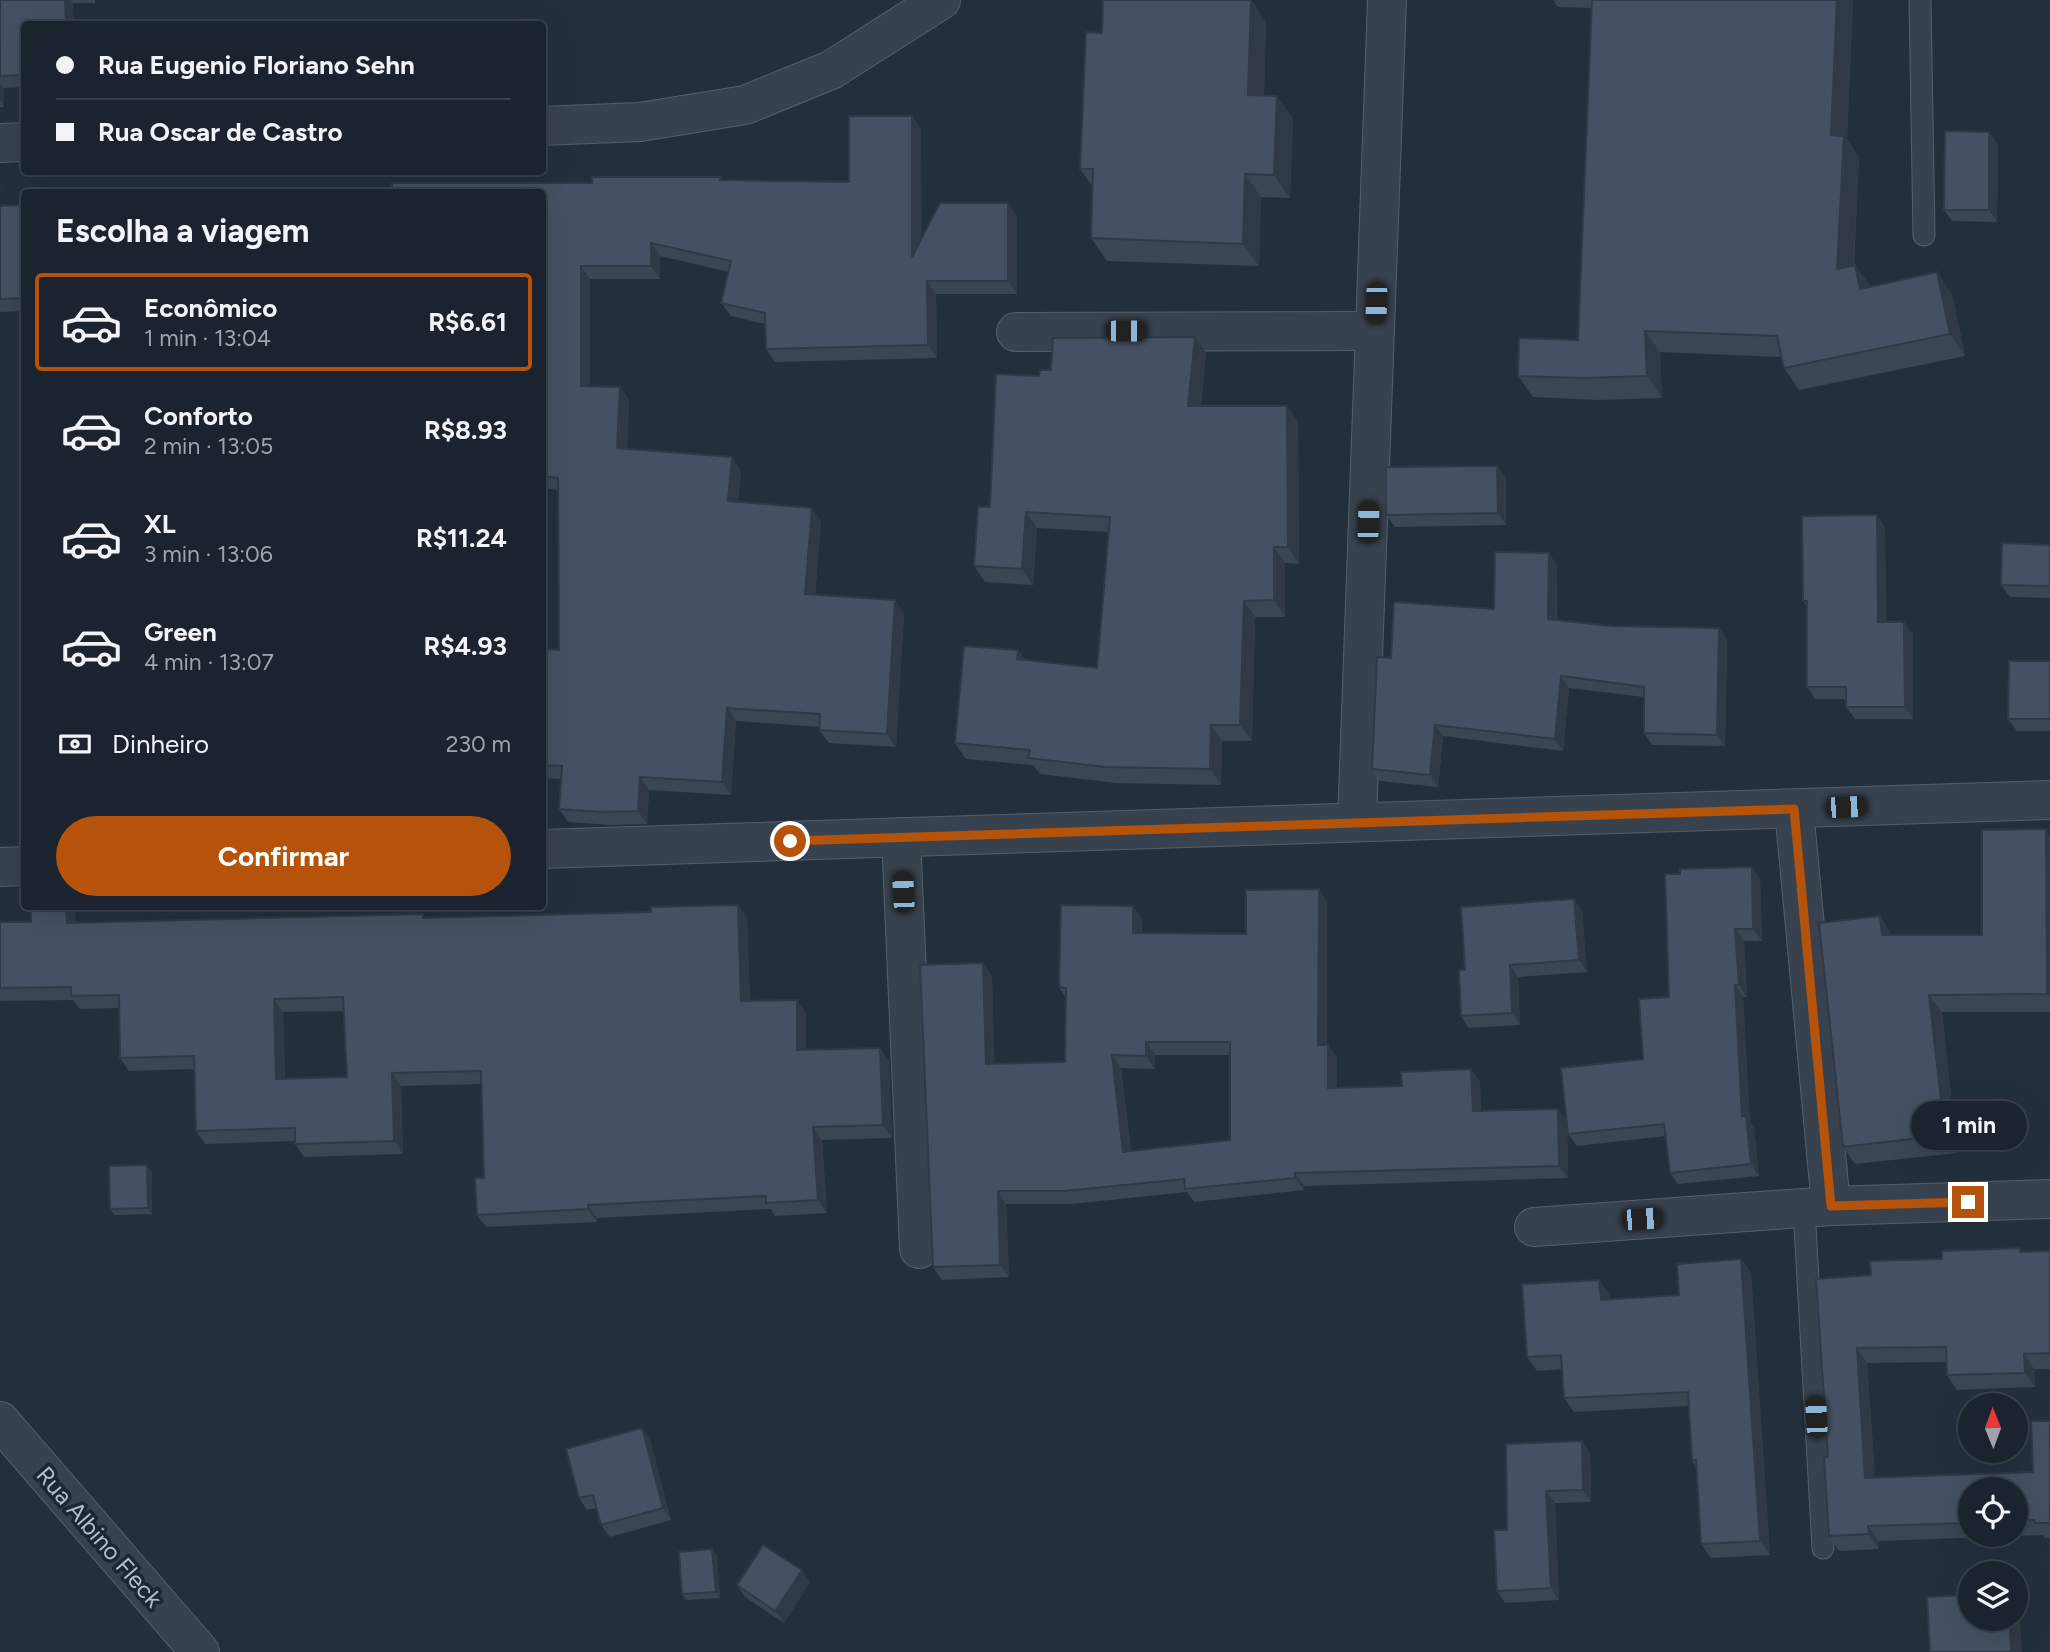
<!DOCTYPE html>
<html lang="pt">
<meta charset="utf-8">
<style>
:root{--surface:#1b232e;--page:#282f3a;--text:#f1f3f6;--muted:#a0a4aa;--line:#39404a;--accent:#b45309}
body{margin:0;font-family:Figtree,sans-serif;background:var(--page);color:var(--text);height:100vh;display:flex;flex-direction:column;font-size:26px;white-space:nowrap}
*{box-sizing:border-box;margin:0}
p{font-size:23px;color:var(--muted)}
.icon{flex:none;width:38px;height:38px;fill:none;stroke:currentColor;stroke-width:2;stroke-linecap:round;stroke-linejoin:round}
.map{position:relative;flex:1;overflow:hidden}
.panel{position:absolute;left:21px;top:189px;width:525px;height:721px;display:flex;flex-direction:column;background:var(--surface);border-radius:7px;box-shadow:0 7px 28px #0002,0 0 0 2px var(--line)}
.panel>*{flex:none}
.guide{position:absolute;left:21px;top:21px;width:525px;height:154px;border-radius:7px;box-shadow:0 7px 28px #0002,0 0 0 2px var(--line);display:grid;align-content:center;height:154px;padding:0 35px;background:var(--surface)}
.needle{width:46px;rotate:359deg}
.fabs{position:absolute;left:1958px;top:1393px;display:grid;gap:14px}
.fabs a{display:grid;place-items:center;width:70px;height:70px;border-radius:50%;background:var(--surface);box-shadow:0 7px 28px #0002,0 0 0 2px var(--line);font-size:35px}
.end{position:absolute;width:32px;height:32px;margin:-16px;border:9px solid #b45309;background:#fff;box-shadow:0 0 0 4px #fff}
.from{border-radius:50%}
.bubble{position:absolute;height:49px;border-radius:24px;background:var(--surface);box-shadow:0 7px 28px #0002,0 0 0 2px var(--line);font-size:23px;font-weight:700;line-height:49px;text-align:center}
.car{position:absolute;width:21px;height:42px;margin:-21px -10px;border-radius:9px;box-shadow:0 0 5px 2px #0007;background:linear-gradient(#222 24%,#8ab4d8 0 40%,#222 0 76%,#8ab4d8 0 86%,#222 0)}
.guide b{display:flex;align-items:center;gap:24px;height:66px;font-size:26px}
.guide b+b{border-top:2px solid var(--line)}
.guide i{width:18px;height:18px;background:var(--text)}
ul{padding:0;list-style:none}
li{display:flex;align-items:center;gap:21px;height:98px;margin:0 14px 10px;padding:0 21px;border:4px solid transparent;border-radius:7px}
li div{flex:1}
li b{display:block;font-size:26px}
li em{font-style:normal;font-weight:700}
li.selected{border-color:var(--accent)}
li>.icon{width:63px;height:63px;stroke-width:1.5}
h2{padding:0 35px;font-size:32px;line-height:84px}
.pay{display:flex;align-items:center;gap:18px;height:77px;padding:0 35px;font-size:26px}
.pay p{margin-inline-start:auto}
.primary-button{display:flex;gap:14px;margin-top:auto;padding:14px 35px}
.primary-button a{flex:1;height:80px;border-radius:42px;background:var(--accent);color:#fff;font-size:28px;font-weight:700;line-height:80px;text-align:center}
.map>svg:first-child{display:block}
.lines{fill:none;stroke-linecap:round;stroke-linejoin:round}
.service-casing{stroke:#565f6c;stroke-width:23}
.minor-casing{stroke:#565f6c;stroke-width:40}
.tertiary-casing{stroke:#565f6c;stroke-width:40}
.service{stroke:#38414e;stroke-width:21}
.minor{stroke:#38414e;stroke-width:38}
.tertiary{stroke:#38414e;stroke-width:38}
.wall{fill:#3b4654;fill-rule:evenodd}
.shaded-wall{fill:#303945}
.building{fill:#455162;stroke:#303945;stroke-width:2;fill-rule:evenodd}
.route{stroke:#b45309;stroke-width:9}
.labels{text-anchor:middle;stroke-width:7;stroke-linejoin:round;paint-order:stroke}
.street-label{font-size:24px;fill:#b4bcc9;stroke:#1d2633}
</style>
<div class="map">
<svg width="2050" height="1652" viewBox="0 0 2050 1652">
<rect width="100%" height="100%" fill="#242f3e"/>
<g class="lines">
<defs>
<g id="service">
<polyline points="1920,0 1924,235"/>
<polyline points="1804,1208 1823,1548"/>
</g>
<g id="minor">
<polyline points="542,126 640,122 745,105 831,70 941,0"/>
<polyline points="0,143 24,142"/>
<polyline points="1016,332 1375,331"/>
<polyline points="1794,809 1831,1206"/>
<polyline points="1357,822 1387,0"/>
<polyline points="901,837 919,1249"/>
<polyline points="1534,1227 1831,1206 2050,1199"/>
<polyline points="0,1421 200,1652"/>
</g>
<g id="tertiary">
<polyline points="542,849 2050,800"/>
<polyline points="0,867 24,866"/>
</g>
</defs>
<!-- service casing -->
<use href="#service" class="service-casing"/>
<!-- minor casing -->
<use href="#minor" class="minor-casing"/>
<!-- tertiary casing -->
<use href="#tertiary" class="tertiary-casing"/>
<!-- service -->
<use href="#service" class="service"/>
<!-- minor -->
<use href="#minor" class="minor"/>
<!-- tertiary -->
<use href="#tertiary" class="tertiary"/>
</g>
<!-- wall -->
<g class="wall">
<polygon points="0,0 95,0 95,3 73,3 24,24 24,87 4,88 4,107 0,107"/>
<polygon points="1251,0 1266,22 1264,96 1293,118 1290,198 1261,197 1259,266 1107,261 1091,238 1093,187 1080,169 1102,33"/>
<polygon points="1553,0 1853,0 1847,139 1859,157 1854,265 1855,265 1870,286 1952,294 1965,356 1799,390 1784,368 1781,357 1660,352 1662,398 1599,400 1533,397 1518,376 1578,340 1592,8 1558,7"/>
<polygon points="912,116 921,129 921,239 1008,203 1017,216 1017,294 936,294 937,358 775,362 766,349 765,324 731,316 721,303 729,272 660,256 660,279 590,279 590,386 620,387 629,400 627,448 741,470 738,502 821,521 815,595 904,614 896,747 829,743 819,730 820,727 736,721 731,795 649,790 647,824 612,825 568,822 559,809 561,779 542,778 542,649 559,650 558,490 542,488 542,192 592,183 724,181 849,182"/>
<polygon points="1998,144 1997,222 1952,221 1944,210"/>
<polygon points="24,205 24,311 0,312 0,206"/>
<polygon points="1206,353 1201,406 1287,406 1298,422 1299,564 1285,563 1285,617 1255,617 1252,741 1222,741 1221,785 1116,783 1040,774 1033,765 966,759 955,743 1018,650 1025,660 1097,668 1109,532 1037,528 1033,585 985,582 974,566 990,507 1039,376 1051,370"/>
<polygon points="1497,466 1506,478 1506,525 1395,527 1386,515"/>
<polygon points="1885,527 1886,622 1913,634 1913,719 1855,719 1846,707 1846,699 1815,699 1807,687 1807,606 1803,601"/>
<polygon points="2050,545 2050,598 2010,597 2001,585"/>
<polygon points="1557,565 1557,620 1611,626 1719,628 1727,640 1725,746 1652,745 1644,733 1644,697 1569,688 1563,751 1443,736 1438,787 1380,781 1372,769 1391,658 1494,609"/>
<polygon points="2050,661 2050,731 2017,731 2008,719"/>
<polygon points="2050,835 2050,1012 1942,1012 1957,1153 1855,1164 1843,1147 1892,934 1892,935 1982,935"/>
<polygon points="1752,867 1760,879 1762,941 1744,941 1747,997 1743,997 1750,1123 1754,1128 1759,1176 1678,1184 1670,1173 1666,1136 1577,1146 1568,1134 1643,1059 1669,997 1680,874"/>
<path d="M 1319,889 L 1327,902 L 1327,1045 L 1337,1057 L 1337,1087 L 1402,1086 L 1471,1069 L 1480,1082 L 1481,1111 L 1558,1109 L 1567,1121 L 1568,1178 L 1304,1186 L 1304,1190 L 1194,1202 L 1187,1192 L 1072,1204 L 1006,1204 L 1009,1277 L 942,1280 L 933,1267 L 983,963 L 992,976 L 994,1064 L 1065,1062 L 1065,996 L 1059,987 L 1133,906 L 1142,919 L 1142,933 L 1246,934 ZM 1155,1055 L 1230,1055 L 1230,1140 L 1131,1151 L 1121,1068 L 1155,1069 Z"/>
<path d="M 738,905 L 747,918 L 750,1001 L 806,1013 L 806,1050 L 880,1048 L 889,1061 L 892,1138 L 822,1140 L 827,1213 L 775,1216 L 771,1209 L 597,1218 L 597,1222 L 486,1227 L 477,1215 L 484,1178 L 481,1084 L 401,1086 L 403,1154 L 304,1157 L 295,1144 L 295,1141 L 205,1144 L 196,1131 L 194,1069 L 129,1071 L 120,1058 L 119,1008 L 80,1009 L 73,1000 L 0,1001 L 0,922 L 31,922 L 75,906 L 75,923 L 425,918 L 651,912 ZM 344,1011 L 347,1077 L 285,1079 L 283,1012 Z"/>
<polygon points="1582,911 1587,972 1518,977 1520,1025 1469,1028 1461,1016 1465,970"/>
<polygon points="152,1171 152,1214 114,1215 110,1209"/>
<path d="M 2050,1251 L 2050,1369 L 2034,1369 L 2035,1387 L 1957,1390 L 1947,1375 L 1946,1362 L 1867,1363 L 1875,1477 L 2033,1472 L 2050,1421 L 2050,1538 L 2045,1538 L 2043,1535 L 1879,1541 L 1879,1549 L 1839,1551 L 1829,1536 L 1828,1457 L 1871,1275 L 1942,1259 L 2023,1252 ZM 1970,1489 L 2016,1489 L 2016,1535 L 1970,1535 Z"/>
<polygon points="1741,1259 1751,1273 1770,1555 1711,1558 1701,1544 1696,1467 1692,1460 1688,1406 1574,1412 1564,1398 1562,1369 1537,1371 1527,1357 1599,1280 1609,1294 1609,1299 1679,1295"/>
<polygon points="650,1440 671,1520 610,1537 601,1525 597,1508 587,1510 579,1498"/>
<polygon points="1506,1444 1590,1453 1591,1502 1555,1503 1559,1600 1505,1603 1497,1591 1507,1530"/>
<polygon points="717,1555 720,1598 686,1600 682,1594"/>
<polygon points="810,1582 784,1623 745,1597 737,1585"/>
</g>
<!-- shaded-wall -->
<g class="shaded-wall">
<polygon points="65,0 71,0 73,3 74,24 66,24"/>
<polygon points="1251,0 1266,22 1263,118 1248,95"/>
<polygon points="1837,0 1853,0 1847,139 1859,157 1852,290 1837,269 1831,135"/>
<polygon points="0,83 4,88 4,107 0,101"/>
<polygon points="1277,96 1293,118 1290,198 1274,175"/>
<polygon points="912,116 921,129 922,270 912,257"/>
<polygon points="1989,132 1998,144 1997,222 1989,210"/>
<polygon points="1245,174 1261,197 1259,266 1243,244"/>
<polygon points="1008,203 1017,216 1017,294 1008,281"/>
<polygon points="651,243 660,256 660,279 651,266"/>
<polygon points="1855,265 1870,286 1860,289"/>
<polygon points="581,266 590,279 590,399 581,386"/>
<polygon points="1937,272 1952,294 1965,356 1950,334"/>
<polygon points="927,281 936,294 937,358 928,345"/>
<polygon points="1645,331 1660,352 1662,398 1647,376"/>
<polygon points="1195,337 1206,353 1200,422 1188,406"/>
<polygon points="620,387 629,400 627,461 617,448"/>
<polygon points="1287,406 1298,422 1299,564 1288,547"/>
<polygon points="732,457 741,470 737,514 728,501"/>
<polygon points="1497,466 1506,478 1506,525 1498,513"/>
<polygon points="812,508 821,521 814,607 805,594"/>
<polygon points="1026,512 1037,528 1033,585 1022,569"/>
<polygon points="1877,515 1885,527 1886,634 1878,622"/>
<polygon points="1274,547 1285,563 1285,617 1274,600"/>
<polygon points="1549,553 1557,565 1556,630 1548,619"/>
<polygon points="895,600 904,614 896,747 887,734"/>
<polygon points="1244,601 1255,617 1252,741 1240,725"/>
<polygon points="1904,622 1913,634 1913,719 1905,707"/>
<polygon points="1719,628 1727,640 1725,746 1717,735"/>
<polygon points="1018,650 1029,666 1017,659"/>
<polygon points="1561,676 1569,688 1563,751 1555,739"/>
<polygon points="727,708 736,721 731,795 722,782"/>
<polygon points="1211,725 1222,741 1221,785 1210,769"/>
<polygon points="1435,725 1443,736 1438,787 1430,775"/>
<polygon points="640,777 649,790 647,824 638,811"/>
<polygon points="2046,829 2050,835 2050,998 2047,994"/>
<polygon points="1752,867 1760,879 1762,941 1753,929"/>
<polygon points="1319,889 1327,902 1327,1057 1318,1045"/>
<polygon points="1574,899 1582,911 1587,972 1579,960"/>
<polygon points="738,905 747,918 750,1014 741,1001"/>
<polygon points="66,906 75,906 76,936 67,923"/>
<polygon points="1133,906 1142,919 1141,946 1133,933"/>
<polygon points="1880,916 1892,934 1894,953 1882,935"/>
<polygon points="1735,929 1744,941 1747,997 1739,985"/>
<polygon points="983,963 992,976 995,1077 986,1064"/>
<polygon points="1510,965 1518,977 1520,1025 1512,1013"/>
<polygon points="1735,985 1743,997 1750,1123 1754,1128 1759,1176 1751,1164 1742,1116"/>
<polygon points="1929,995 1942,1012 1957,1153 1945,1135"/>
<polygon points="274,999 283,1012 285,1092 276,1079"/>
<polygon points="797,1000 806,1013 806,1063 797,1050"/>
<polygon points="1146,1042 1155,1055 1155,1069 1146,1056"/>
<polygon points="1328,1045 1337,1057 1337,1100 1328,1088"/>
<polygon points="880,1048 889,1061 892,1138 883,1125"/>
<polygon points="1112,1055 1121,1068 1132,1164 1123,1152"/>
<polygon points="1471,1069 1480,1082 1481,1124 1473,1111"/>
<polygon points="392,1073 401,1086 403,1154 394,1141"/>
<polygon points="1558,1109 1567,1121 1568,1178 1559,1166"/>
<polygon points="813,1127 822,1140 827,1213 818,1200"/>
<polygon points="147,1165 152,1171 152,1214 148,1208"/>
<polygon points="1295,1173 1304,1186 1304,1190 1295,1178"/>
<polygon points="998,1191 1006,1204 1009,1277 1000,1265"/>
<polygon points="588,1205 597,1218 597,1222 588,1209"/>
<polygon points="1741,1259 1751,1273 1770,1555 1760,1541"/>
<polygon points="1599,1280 1609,1294 1611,1313 1601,1300"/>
<polygon points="1857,1348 1867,1363 1876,1492 1865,1478"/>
<polygon points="2024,1354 2034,1369 2035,1387 2025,1373"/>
<polygon points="642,1428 650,1440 671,1520 663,1508"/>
<polygon points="1582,1441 1590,1453 1591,1502 1583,1490"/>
<polygon points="1546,1491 1555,1503 1559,1600 1551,1588"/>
<polygon points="1868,1526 1879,1541 1879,1549 1869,1534"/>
<polygon points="712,1549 717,1555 720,1598 716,1592"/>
<polygon points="802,1570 810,1582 784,1623 775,1611"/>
<polygon points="2016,1604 2020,1610 2022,1652 2011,1652 2010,1619 2016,1619"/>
</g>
<!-- building -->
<g class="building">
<polygon points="0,0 65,0 66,24 24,24 24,75 0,76"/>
<polygon points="1103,0 1251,0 1248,95 1277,96 1274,175 1245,174 1243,244 1091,238 1093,169 1080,169 1086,32 1102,33"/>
<polygon points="1592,0 1837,0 1831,135 1844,136 1837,269 1855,265 1860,289 1937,272 1950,334 1784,368 1777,336 1645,331 1647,376 1584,378 1518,376 1519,338 1578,340"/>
<polygon points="849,116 912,116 912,257 940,203 1008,203 1008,281 927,281 928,345 766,349 765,313 721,303 731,261 651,243 651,266 581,266 581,386 620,387 617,448 732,457 728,501 812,508 805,594 895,600 887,734 819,730 820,714 727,708 722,782 640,777 638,811 603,812 559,809 562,766 542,765 542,649 559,650 558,478 542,476 542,192 392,192 392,183 592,183 592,177 721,177 720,180 849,182"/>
<polygon points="1945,131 1989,132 1989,210 1944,210"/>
<polygon points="24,205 24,298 0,299 0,206"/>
<polygon points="1195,337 1188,406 1287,406 1288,547 1274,547 1274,600 1244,601 1240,725 1211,725 1210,769 1105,767 1028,758 1030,750 955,743 964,646 1018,650 1017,659 1097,668 1110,517 1026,512 1022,569 974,566 978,507 990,507 996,374 1039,376 1040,370 1051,370 1053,338"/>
<polygon points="1497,466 1498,513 1386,515 1386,467"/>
<polygon points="1877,515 1878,622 1904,622 1905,707 1846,707 1846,687 1807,687 1807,601 1803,601 1802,516"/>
<polygon points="2002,543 2050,545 2050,586 2001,585"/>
<polygon points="1495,552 1549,553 1548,619 1611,626 1719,628 1717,735 1644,733 1644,687 1561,676 1555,739 1435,725 1430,775 1372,769 1377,657 1391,658 1394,602 1494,609"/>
<polygon points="2009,661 2050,661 2050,719 2008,719"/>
<polygon points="2046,829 2047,994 1929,995 1945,1135 1843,1147 1819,923 1880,916 1882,935 1982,935 1982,830"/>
<polygon points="1752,867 1753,929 1735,929 1739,985 1735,985 1742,1116 1746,1116 1751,1164 1670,1173 1664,1124 1568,1134 1561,1068 1643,1059 1639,999 1669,997 1665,874 1680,874 1680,869"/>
<path d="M 1319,889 L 1318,1045 L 1328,1045 L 1328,1088 L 1402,1086 L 1401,1072 L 1471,1069 L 1473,1111 L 1558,1109 L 1559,1166 L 1295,1173 L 1295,1178 L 1185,1189 L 1184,1179 L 1064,1191 L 998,1191 L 1000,1265 L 933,1267 L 920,965 L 983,963 L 986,1064 L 1065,1062 L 1066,988 L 1059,987 L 1061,905 L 1133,906 L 1133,933 L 1246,934 L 1246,890 ZM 1146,1042 L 1230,1042 L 1230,1140 L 1123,1152 L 1112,1055 L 1146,1056 Z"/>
<polygon points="1574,899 1579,960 1510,965 1512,1013 1461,1016 1459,970 1465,970 1461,907"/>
<path d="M 738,905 L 741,1001 L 797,1000 L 797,1050 L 880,1048 L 883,1125 L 813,1127 L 818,1200 L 766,1203 L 766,1196 L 588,1205 L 588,1209 L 477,1215 L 475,1178 L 484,1178 L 481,1071 L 392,1073 L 394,1141 L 295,1144 L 295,1128 L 196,1131 L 194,1056 L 120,1058 L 119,995 L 71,996 L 71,987 L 0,988 L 0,922 L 31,922 L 31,906 L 66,906 L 67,923 L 423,914 L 423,918 L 460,917 L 651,912 L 651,907 ZM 343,997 L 347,1077 L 276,1079 L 274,999 Z"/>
<polygon points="147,1165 148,1208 110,1209 109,1166"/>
<polygon points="2020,1248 2020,1252 2050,1251 2050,1353 2024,1354 2025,1373 1947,1375 1946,1347 1857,1348 1865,1478 2033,1472 2031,1421 2050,1421 2050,1523 2035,1523 2034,1520 2016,1521 2016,1489 1970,1489 1970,1523 1868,1526 1869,1534 1829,1536 1824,1457 1828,1457 1816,1279 1871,1275 1870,1261 1942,1259 1942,1251"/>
<polygon points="1741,1259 1760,1541 1701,1544 1696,1460 1692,1460 1688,1392 1564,1398 1561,1355 1527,1357 1522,1284 1599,1280 1601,1300 1679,1295 1677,1264"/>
<polygon points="642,1428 663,1508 601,1525 593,1495 579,1498 566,1449"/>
<polygon points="1582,1441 1583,1490 1546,1491 1551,1588 1497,1591 1494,1530 1507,1530 1506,1444"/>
<polygon points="763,1545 802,1570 775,1611 737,1585"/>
<polygon points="712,1549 716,1592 682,1594 679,1552"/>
<polygon points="1970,1595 1970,1619 2010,1619 2011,1652 1930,1652 1927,1597"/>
</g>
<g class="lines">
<!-- route -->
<polyline class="route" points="790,841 1794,809 1831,1206 1968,1202"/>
</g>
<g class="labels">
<!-- street labels -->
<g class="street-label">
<text transform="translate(99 1537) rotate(49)" y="8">Rua Albino Fleck</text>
</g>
</g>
</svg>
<div class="fabs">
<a><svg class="needle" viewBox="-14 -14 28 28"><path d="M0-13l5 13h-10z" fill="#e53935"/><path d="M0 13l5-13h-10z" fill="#a0a4aa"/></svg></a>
<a><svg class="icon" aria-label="locate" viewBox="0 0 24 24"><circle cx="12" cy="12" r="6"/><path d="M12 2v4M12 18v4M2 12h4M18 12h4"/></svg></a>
<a><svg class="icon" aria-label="layers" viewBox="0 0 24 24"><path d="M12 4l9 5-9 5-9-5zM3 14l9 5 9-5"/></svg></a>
</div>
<i class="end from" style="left:790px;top:841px"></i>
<i class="end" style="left:1968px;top:1202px"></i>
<div class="bubble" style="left:1911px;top:1101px;width:116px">1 min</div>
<i class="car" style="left:1376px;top:303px;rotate:182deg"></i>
<i class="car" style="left:1126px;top:331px;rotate:90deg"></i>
<i class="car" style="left:1368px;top:522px;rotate:2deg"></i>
<i class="car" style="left:1846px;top:807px;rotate:88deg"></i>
<i class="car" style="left:903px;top:892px;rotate:357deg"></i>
<i class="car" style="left:1642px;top:1219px;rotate:86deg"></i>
<i class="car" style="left:1816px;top:1417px;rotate:357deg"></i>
<div class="guide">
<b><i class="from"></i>Rua Eugenio Floriano Sehn</b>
<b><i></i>Rua Oscar de Castro</b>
</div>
<section class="panel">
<h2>Escolha a viagem</h2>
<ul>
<li class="selected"><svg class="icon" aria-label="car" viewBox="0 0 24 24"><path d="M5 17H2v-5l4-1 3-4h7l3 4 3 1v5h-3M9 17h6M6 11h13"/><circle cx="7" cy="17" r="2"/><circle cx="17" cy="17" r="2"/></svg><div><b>Econômico</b><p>1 min · 13:04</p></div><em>R$6.61</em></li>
<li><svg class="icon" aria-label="car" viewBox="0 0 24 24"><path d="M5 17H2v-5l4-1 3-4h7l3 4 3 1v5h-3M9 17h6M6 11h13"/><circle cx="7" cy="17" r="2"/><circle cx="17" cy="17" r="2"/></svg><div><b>Conforto</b><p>2 min · 13:05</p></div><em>R$8.93</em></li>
<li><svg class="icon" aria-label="car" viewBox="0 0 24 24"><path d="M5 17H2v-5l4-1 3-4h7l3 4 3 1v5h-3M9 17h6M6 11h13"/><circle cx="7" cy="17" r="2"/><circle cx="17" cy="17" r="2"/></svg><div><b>XL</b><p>3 min · 13:06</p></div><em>R$11.24</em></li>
<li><svg class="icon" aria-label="car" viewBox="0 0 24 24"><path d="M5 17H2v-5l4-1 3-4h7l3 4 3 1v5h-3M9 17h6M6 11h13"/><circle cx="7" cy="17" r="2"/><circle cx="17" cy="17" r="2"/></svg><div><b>Green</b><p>4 min · 13:07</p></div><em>R$4.93</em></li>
</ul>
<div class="pay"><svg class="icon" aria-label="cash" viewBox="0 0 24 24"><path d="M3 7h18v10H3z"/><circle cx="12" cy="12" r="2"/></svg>Dinheiro<p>230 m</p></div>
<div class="primary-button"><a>Confirmar</a></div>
</section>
</div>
